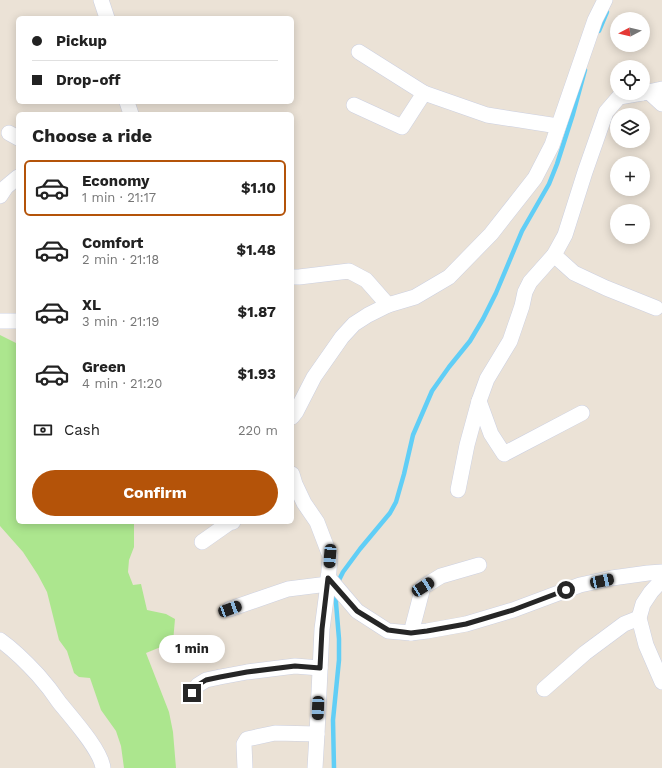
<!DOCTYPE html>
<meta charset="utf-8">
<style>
:root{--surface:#fff;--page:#f2f2f2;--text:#222;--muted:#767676;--line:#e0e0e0;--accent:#b45309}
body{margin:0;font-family:"Work Sans",sans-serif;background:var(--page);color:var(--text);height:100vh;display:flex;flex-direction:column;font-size:15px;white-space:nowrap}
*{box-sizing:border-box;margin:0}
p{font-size:13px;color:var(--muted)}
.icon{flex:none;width:22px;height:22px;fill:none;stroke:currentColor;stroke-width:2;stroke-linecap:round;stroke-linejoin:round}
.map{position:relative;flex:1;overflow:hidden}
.drawer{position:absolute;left:16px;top:112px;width:278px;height:412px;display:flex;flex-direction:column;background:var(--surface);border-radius:6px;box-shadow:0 2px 10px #0003}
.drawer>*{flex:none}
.banner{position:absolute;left:16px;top:16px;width:278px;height:88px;border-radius:6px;box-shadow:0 2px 10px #0003;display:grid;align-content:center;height:88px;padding:0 16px;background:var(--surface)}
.needle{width:26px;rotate:263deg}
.fabs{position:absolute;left:610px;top:12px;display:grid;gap:8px}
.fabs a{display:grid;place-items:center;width:40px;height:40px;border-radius:50%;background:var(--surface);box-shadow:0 2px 10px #0003;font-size:20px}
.end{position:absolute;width:18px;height:18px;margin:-9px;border:5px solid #262626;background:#fff;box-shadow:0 0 0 2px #fff}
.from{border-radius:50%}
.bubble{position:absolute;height:28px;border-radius:14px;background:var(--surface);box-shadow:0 2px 10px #0003;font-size:13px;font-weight:700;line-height:28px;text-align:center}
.car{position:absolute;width:12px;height:24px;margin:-12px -6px;border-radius:5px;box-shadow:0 0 3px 1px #0007;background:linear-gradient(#222 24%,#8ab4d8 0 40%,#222 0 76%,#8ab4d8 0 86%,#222 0)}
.banner b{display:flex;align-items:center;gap:14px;height:38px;font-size:15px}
.banner b+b{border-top:1px solid var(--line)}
.banner i{width:10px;height:10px;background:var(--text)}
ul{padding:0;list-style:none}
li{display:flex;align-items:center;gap:12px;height:56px;margin:0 8px 6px;padding:0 8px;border:2px solid transparent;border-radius:6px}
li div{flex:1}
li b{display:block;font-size:15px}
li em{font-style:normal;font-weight:700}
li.on{border-color:var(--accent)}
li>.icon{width:36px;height:36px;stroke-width:1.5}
h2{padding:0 16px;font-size:18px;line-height:48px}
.pay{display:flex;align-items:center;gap:10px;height:44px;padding:0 16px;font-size:15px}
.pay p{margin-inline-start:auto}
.primary-button{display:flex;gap:8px;margin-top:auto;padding:8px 16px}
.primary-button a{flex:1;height:46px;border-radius:24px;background:var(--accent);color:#fff;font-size:16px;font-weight:700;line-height:46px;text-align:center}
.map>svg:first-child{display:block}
.green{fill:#ace68e}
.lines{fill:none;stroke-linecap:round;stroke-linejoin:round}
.stream{stroke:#60cef6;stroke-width:4.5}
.minor-casing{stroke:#ccd0e1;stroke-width:16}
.minor{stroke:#fff;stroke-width:15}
.route{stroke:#262626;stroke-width:5}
</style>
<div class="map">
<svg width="662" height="768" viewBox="0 0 662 768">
<rect width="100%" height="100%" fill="#ebe2d6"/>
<!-- green -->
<polygon class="green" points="0,335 18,344 18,522 134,522 134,547 129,560 128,572 133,585 141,584 147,610 166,614 175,619 173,642 146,653 169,712 173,732 176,768 124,768 121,746 116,731 101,710 90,678 79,677 74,673 67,651 59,640 47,592 38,575 23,552 0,526"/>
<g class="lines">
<!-- stream -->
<g class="stream">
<polyline points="599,31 607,12"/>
<polyline points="337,584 343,572 360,549 390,513 396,502 404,474 413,435 432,391 449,367 470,341 483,319 496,293 522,231 549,184 557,164 573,114 585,70"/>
<polyline points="334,768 333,720 339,660 339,639 336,603 336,591"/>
</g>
<defs>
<g id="minor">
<polyline points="101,0 107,18"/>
<polyline points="359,52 424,93 487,115 558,126"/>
<polyline points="649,92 662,104"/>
<polyline points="643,93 662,89"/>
<polyline points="127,102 131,114"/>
<polyline points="354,105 402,127 424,93"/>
<polyline points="9,133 18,138"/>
<polyline points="0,196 6,187 18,177"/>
<polyline points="554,255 574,273 606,288 656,308"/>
<polyline points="292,277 299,277 349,271 366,280 388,305"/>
<polyline points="0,321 18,321"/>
<polyline points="582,413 504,454 491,434 479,401 487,379 510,341 522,306 525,292 530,282 554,255 565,235 585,172 606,112 619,97 642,93"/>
<polyline points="292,417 296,412 314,377 342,337 354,324 368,315 388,305 415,297 449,277 491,234 535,178 552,145 595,20 605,0"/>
<polyline points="292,474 295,484 304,503 317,522 330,556 328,584 322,629 317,734 315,768"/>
<polyline points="458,490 467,445 479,401"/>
<polyline points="202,542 229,523 233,522"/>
<polyline points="328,577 357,611 388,631 411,633 427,631 466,624 513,610 580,585 612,578 648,573 662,572"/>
<polyline points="662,580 651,592 643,604 639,618 646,645 662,682"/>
<polyline points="230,609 288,589 328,584"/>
<polyline points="411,633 423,587 441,576 479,565"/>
<path d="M 0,640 C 14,650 27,663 38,675 C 46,684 53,693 59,702 C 71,717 101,750 103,768"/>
<polyline points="544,689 585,653 624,624 639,618"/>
<polyline points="192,693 198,685 206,680 220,677 247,672 295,666 320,668"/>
<polyline points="245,768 244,744 247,739 275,733 317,734"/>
</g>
</defs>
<!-- minor casing -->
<use href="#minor" class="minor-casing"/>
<!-- minor -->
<use href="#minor" class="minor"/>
</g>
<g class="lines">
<!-- route -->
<polyline class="route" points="192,693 198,685 206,680 220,677 247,672 295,666 320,668 322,629 328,578 357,611 388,630 411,633 427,631 466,624 513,610 566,590"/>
</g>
</svg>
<div class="fabs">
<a><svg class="needle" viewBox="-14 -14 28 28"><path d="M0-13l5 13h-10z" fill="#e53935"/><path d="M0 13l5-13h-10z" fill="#767676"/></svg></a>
<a><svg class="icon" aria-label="locate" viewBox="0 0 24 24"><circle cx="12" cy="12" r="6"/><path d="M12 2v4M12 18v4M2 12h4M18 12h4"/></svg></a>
<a><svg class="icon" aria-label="layers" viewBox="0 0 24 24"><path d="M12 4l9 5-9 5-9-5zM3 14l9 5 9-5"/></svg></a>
<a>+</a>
<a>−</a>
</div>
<i class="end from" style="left:566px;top:590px"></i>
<i class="end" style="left:192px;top:693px"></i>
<div class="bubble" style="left:159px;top:635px;width:66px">1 min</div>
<i class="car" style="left:330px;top:556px;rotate:184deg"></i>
<i class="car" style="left:602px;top:581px;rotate:78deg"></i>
<i class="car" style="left:423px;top:587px;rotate:57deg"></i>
<i class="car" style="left:230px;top:609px;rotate:70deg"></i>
<i class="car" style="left:318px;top:708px;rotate:182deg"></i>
<div class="banner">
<b><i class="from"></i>Pickup</b>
<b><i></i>Drop-off</b>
</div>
<section class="drawer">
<h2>Choose a ride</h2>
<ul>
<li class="on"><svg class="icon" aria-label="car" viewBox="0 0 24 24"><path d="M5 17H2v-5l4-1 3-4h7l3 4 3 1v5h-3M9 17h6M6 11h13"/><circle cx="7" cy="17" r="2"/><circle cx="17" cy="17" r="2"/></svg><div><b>Economy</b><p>1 min · 21:17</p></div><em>$1.10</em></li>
<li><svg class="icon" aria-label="car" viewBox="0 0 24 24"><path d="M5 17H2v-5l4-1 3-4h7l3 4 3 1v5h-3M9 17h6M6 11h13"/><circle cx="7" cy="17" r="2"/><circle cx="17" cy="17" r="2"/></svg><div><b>Comfort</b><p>2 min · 21:18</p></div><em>$1.48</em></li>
<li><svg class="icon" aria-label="car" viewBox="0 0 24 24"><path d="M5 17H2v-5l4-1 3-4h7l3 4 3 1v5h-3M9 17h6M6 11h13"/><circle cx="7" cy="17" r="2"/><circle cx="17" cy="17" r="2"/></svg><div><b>XL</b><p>3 min · 21:19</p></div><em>$1.87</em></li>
<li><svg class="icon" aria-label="car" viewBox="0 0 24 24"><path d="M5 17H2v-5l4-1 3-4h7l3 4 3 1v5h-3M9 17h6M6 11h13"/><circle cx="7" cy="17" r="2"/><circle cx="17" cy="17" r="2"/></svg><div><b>Green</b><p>4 min · 21:20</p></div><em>$1.93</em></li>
</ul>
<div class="pay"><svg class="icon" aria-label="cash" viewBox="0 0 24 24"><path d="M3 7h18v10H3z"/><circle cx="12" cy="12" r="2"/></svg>Cash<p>220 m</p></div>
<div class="primary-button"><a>Confirm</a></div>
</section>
</div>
